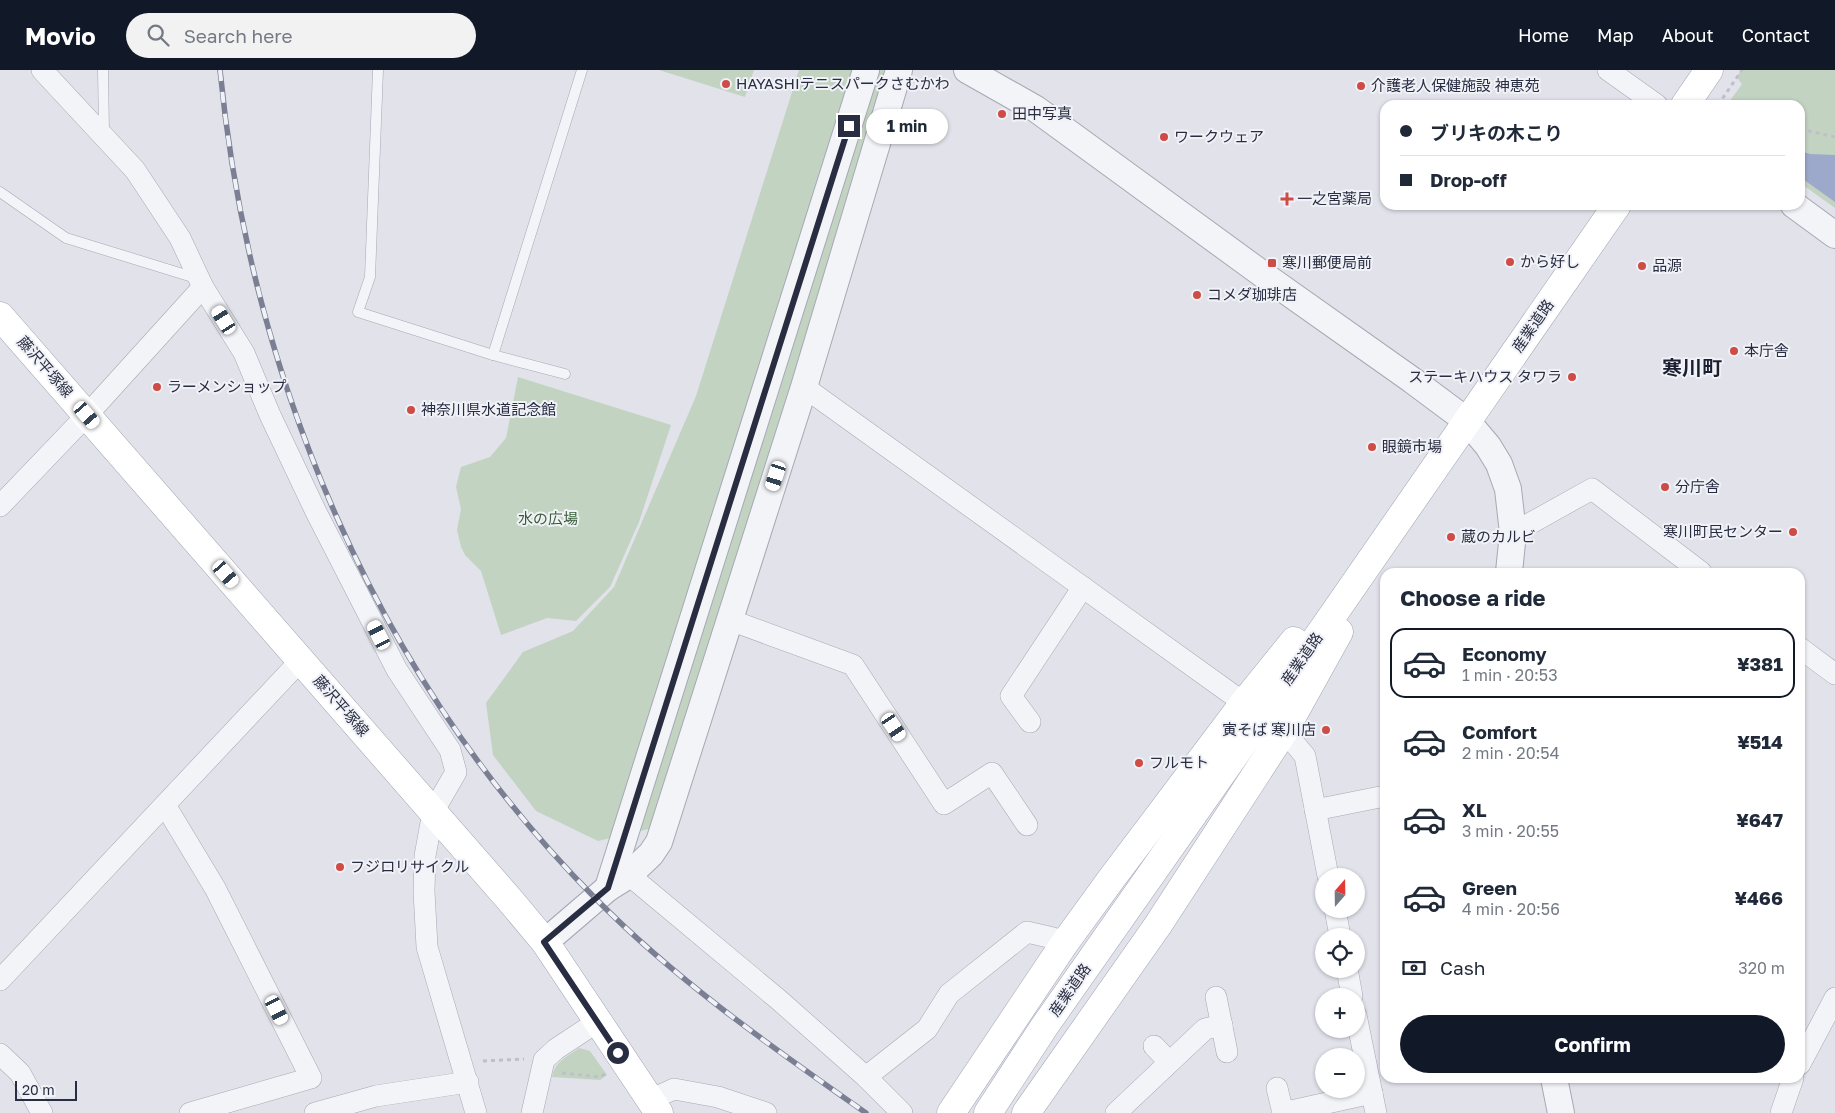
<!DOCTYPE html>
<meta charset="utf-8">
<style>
:root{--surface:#fff;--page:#f2f2f3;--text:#1f2937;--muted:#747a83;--line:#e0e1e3;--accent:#111827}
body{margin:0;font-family:"Golos Text","Noto Sans JP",sans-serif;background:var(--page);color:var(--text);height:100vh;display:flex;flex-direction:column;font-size:19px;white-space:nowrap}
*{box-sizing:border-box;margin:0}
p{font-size:16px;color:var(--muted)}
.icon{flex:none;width:28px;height:28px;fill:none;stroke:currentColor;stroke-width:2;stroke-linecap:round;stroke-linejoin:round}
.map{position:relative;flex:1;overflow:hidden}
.panel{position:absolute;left:1380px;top:498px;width:425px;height:515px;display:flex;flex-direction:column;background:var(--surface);border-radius:15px;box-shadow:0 1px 4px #0004}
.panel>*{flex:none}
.guide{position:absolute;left:1380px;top:30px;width:425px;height:110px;border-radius:15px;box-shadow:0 1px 4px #0004;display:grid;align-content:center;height:110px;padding:0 20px;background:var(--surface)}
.needle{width:32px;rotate:20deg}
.tools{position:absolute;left:1315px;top:798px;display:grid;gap:10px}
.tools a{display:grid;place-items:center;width:50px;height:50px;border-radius:50%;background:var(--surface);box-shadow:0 1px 4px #0004;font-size:25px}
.scale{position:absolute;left:15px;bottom:12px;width:62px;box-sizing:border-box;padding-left:5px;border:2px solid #292d41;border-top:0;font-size:14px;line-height:18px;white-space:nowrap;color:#292d41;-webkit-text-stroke:4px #f0f2f7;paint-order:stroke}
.end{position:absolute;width:22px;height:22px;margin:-11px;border:6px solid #292d41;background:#fff;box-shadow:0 0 0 2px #fff}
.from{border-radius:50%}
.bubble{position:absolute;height:35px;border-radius:18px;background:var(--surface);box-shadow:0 1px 4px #0004;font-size:16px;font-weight:700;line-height:35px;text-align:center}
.car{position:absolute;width:15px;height:30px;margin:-15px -8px;border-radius:6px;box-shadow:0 0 4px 1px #0007;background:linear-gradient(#fff 24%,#345 0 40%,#fff 0 76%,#345 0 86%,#fff 0)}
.guide b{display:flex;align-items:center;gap:18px;height:48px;font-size:19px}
.guide b+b{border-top:1px solid var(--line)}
.guide i{width:12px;height:12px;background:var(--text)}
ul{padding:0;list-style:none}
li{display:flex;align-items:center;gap:15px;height:70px;margin:0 10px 8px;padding:0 10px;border:2px solid transparent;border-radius:15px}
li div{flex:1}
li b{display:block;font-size:19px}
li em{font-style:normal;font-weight:700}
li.selected{border-color:var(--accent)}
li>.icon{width:45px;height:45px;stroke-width:1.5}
h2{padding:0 20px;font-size:22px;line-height:60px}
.pay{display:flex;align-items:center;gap:12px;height:55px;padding:0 20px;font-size:19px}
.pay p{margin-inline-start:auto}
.cta{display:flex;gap:10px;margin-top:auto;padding:10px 20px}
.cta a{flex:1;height:58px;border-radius:30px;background:var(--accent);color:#fff;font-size:20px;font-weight:700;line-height:58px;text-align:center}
header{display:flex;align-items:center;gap:30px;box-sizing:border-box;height:70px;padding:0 25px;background:var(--accent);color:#fff}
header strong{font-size:24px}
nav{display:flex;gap:28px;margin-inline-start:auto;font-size:18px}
.search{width:350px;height:45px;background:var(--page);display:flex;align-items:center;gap:12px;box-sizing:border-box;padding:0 18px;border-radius:28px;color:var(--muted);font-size:19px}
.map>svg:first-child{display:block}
.green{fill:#c3d3c2}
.water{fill:#9ca9ca}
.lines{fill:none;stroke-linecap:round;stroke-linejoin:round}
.service-casing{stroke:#a6a8b4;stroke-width:11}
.minor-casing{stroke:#a6a8b4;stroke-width:22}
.tertiary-casing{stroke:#a6a8b4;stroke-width:28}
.primary-casing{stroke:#a0a4b5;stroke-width:29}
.path{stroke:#bec0c8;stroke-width:3;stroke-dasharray:4 4;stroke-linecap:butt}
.service{stroke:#f3f4f8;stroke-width:10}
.minor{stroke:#f3f4f8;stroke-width:21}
.tertiary{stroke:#f3f4f8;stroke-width:26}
.primary{stroke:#fff;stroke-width:28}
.rail-casing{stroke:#7a7f93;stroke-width:5.5}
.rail{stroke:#f0f2f7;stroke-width:4;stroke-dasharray:11;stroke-linecap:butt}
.route{stroke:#292d41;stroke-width:6}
.poi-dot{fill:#ce4b46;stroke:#f0f2f7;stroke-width:2}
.labels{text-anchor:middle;stroke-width:4;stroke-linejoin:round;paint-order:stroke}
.poi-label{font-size:15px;fill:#292d41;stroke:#f0f2f7;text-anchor:start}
.street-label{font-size:15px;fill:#292d41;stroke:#f0f2f7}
.park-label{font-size:15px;fill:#365d36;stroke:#f0f2f7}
.district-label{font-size:20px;font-weight:bold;fill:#1b1f32;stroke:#f0f2f7}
</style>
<header>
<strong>Movio</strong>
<div class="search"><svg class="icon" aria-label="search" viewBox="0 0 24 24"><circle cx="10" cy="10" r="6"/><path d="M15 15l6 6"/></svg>Search here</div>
<nav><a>Home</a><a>Map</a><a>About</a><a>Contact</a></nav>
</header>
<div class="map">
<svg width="1835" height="1043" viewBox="0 0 1835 1043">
<rect width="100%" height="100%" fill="#e1e2ea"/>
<!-- green -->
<g class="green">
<polygon points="659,0 754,0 745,27"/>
<polygon points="799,0 896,0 657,757 598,771 536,741 493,685 486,633 523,582 573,561 614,517 696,326"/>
<path d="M 1741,0 L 1835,0 L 1835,138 L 1800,113 L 1800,35 L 1727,35 L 1742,14 C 1737,9 1737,5 1741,0 Z"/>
<polygon points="518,307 671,355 639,452 610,517 576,551 547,548 501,565 481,501 465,485 461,477 457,460 461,439 456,417 461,397 490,387 506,368"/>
<path d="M 579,978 L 590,981 L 607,1005 L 600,1010 L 552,1007 C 555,991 567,987 579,978 Z"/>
</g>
<!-- water -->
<polygon class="water" points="1800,81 1810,84 1835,85 1835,132 1800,107"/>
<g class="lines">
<defs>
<g id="service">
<polyline points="103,0 104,63"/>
<polyline points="378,0 370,207 358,242 493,285 565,304"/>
<polyline points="0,122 66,168 199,209"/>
<polyline points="493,285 582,0"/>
</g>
<g id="minor">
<polyline points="42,0 135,100 180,168 203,217 244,283 270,345 316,442 397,600 450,680 456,702 433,742 425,786 424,821 427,877 476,1043"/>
<polyline points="1608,0 1657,35"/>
<polyline points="804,317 1244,633"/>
<polyline points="0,436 87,345 203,217"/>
<polyline points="1513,463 1592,419 1701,502"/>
<polyline points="730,550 853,595 944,734 992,703 1027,755"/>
<polyline points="1800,578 1835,604"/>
<polyline points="1030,652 1011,626 1083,517"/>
<polyline points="1284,661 1305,686 1328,806"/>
<polyline points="165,735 215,818 311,1008 190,1043"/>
<polyline points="1315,740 1385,726"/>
<polyline points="629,805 779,930 866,1007 902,1043"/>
<polyline points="1335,839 1340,866"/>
<polyline points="1347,899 1352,926"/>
<polyline points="0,910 301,590"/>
<polyline points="1216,927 1227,982"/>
<polyline points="1356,945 1376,1043"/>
<polyline points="1154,976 1169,992"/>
<polyline points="0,984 20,1003 42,1043"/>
<polyline points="1800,994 1835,928"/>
<polyline points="866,1007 927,959 949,924 1027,862 1053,868 1064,874"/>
<polyline points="1277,1018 1283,1043"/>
<polyline points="650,1030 674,1019 718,1027 766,1043"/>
<polyline points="315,1043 376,1026 468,1012"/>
<polyline points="532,1043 544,990 556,979 597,952"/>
<polyline points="1116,1043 1205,959 1222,955"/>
<polyline points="1282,1043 1372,1023"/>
<polyline points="1781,1043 1793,1008"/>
</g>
<g id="tertiary">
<polyline points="967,0 1036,39 1265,206 1412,310 1467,351 1488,376 1499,394 1508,419 1513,463 1509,502"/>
<polyline points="1794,135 1835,165"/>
<polyline points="608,818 866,0"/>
<polyline points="545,872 608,818 629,805 651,784 659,772 804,317 899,0"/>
<polyline points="1554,1008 1561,1043"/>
</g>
<g id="primary">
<polyline points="1685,35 1709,0"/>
<polyline points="0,246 509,829 545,872 659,1043"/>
<polyline points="951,1043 1064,874 1112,808 1244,633 1294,571"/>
<polyline points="988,1043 1044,957 1328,552 1617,135"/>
<polyline points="1026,1043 1158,855 1284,661 1339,562"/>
</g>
</defs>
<!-- service casing -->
<use href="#service" class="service-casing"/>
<!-- minor casing -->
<use href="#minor" class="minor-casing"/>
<!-- tertiary casing -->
<use href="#tertiary" class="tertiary-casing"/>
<!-- primary casing -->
<use href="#primary" class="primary-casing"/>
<!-- path -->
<g class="path">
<polyline points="1718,35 1742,0"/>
<polyline points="1800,59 1835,67"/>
<polyline points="483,991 524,989"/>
<polyline points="562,1003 600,1007 605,1004"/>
</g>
<!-- service -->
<use href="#service" class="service"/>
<!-- minor -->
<use href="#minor" class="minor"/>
<!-- tertiary -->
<use href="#tertiary" class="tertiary"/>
<!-- primary -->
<use href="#primary" class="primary"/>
<defs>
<path id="rail" d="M 220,0 C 250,308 376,608 596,829 C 677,911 772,977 866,1043"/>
</defs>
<!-- rail casing -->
<use href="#rail" class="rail-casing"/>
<!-- rail -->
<use href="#rail" class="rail"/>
</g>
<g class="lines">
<!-- route -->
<polyline class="route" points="618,983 544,872 608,818 849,56"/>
</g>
<!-- markers -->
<g class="poi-dot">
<circle cx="726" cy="14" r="5"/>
<circle cx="1361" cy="16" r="5"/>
<circle cx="1002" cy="44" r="5"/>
<circle cx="1164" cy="67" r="5"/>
<path d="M1284.5 121.5h5v5h5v5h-5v5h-5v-5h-5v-5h5z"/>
<circle cx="1510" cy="192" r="5"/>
<rect x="1267" y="188" width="10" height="10" rx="2.5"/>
<circle cx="1642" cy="196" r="5"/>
<circle cx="1197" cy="225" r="5"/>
<circle cx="1734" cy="281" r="5"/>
<circle cx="1572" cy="307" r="5"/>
<circle cx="157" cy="317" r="5"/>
<circle cx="411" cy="340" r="5"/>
<circle cx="1372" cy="377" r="5"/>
<circle cx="1665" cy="417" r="5"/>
<circle cx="1793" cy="462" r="5"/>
<circle cx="1451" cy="467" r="5"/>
<circle cx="1326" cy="660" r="5"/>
<circle cx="1139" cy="693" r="5"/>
<circle cx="340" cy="797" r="5"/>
</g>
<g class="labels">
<!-- poi labels -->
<g class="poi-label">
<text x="736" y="19">HAYASHIテニスパークさむかわ</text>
<text x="1371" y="21">介護老人保健施設 神恵苑</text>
<text x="1012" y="49">田中写真</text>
<text x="1174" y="72">ワークウェア</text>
<text x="1297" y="134">一之宮薬局</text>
<text x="1520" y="197">から好し</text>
<text x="1282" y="198">寒川郵便局前</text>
<text x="1652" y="201">品源</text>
<text x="1207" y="230">コメダ珈琲店</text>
<text x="1744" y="286">本庁舎</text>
<text x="1562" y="312" text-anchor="end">ステーキハウス タワラ</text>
<text x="167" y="322">ラーメンショップ</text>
<text x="421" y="345">神奈川県水道記念館</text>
<text x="1382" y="382">眼鏡市場</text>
<text x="1675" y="422">分庁舎</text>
<text x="1783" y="467" text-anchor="end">寒川町民センター</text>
<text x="1461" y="472">蔵のカルビ</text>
<text x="1316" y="665" text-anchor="end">寅そば 寒川店</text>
<text x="1149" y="698">フルモト</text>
<text x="350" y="802">フジロリサイクル</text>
</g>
<!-- street labels -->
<g class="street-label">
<text transform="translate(1533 256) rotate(-55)" y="5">産業道路</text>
<text transform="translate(45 297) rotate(49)" y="5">藤沢平塚線</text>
<text transform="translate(1302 589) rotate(-55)" y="5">産業道路</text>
<text transform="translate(341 636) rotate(49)" y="5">藤沢平塚線</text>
<text transform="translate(1070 920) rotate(-55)" y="5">産業道路</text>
</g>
<!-- park labels -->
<g class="park-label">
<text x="548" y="454">水の広場</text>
</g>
<!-- district labels -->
<g class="district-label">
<text x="1692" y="305">寒川町</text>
</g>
</g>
</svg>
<div class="tools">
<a><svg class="needle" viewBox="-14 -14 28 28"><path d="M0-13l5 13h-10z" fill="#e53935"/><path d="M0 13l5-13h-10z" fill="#747a83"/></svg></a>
<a><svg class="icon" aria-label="locate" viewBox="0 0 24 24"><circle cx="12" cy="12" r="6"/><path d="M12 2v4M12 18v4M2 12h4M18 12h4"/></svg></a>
<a>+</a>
<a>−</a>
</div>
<div class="scale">20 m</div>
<i class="end from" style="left:618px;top:983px"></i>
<i class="end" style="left:849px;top:56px"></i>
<div class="bubble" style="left:866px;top:39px;width:82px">1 min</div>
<i class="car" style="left:224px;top:250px;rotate:328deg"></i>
<i class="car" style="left:87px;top:345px;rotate:139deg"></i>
<i class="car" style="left:776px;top:406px;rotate:198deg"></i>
<i class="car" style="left:226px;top:504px;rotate:139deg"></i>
<i class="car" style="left:379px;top:565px;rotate:333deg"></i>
<i class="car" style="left:894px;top:657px;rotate:146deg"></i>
<i class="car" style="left:277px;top:940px;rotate:153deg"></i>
<div class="guide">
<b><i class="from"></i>ブリキの木こり</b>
<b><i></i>Drop-off</b>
</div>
<section class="panel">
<h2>Choose a ride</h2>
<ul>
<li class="selected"><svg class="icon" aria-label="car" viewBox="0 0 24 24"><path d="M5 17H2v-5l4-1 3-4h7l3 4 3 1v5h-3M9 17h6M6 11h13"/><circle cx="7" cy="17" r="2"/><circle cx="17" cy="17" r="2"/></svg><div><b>Economy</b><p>1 min · 20:53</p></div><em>¥381</em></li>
<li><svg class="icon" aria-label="car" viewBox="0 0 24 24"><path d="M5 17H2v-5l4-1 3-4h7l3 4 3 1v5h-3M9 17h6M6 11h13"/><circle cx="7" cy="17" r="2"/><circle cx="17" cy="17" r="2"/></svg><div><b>Comfort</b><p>2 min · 20:54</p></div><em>¥514</em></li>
<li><svg class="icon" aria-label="car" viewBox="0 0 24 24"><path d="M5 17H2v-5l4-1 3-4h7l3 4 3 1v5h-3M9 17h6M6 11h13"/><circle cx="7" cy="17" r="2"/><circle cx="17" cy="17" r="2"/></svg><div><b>XL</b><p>3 min · 20:55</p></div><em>¥647</em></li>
<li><svg class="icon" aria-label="car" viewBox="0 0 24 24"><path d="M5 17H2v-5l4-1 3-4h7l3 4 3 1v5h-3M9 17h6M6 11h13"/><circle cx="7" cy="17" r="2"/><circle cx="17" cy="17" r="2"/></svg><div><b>Green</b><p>4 min · 20:56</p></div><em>¥466</em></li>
</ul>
<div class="pay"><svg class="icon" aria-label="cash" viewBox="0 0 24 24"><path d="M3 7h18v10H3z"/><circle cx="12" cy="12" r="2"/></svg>Cash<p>320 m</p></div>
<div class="cta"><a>Confirm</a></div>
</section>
</div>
